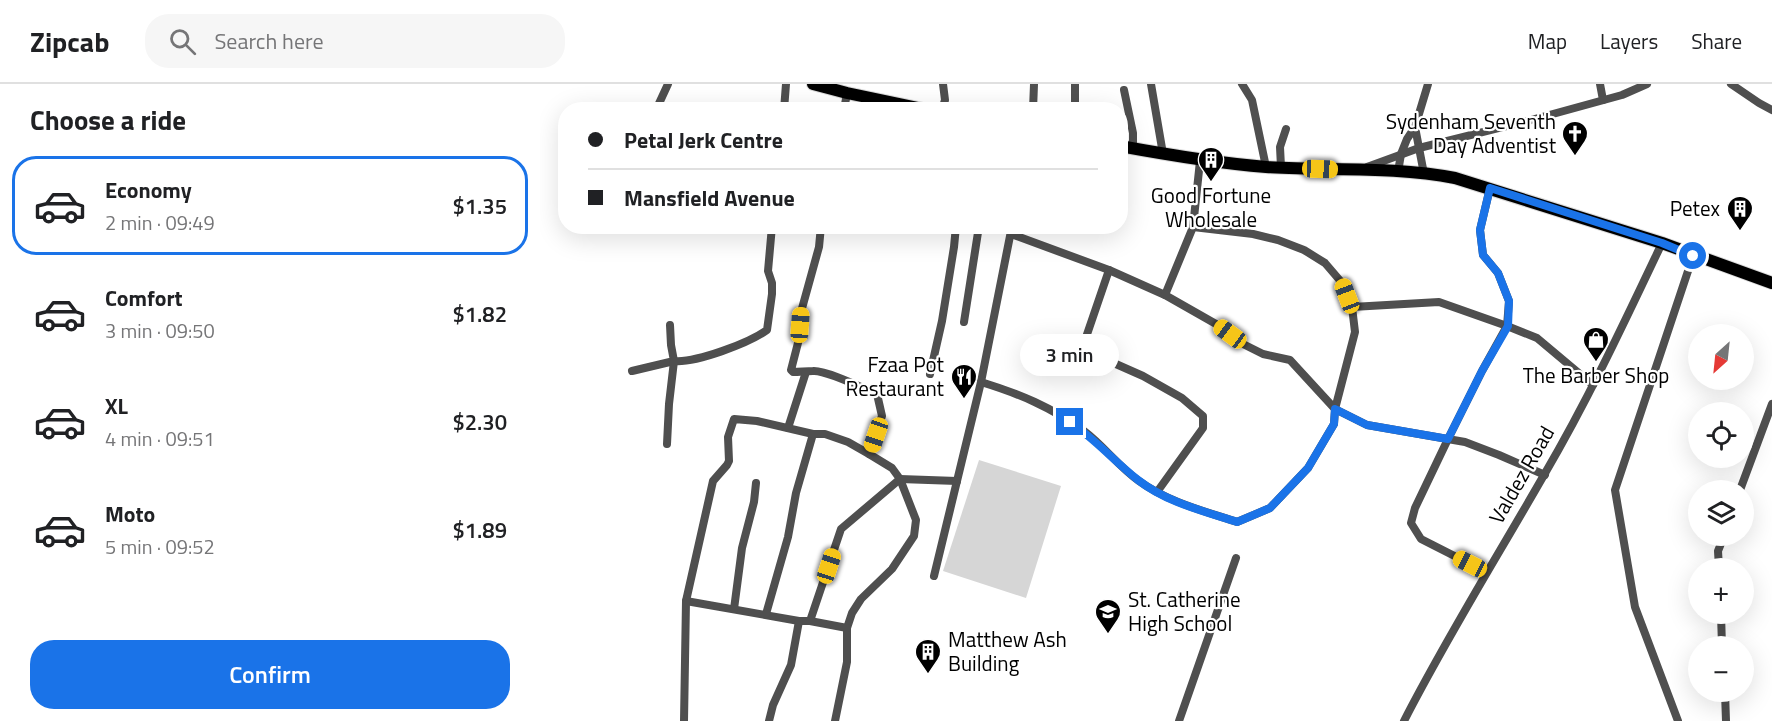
<!DOCTYPE html>
<meta charset="utf-8">
<style>
:root{--surface:#fff;--page:#f6f6f6;--text:#202124;--muted:#757577;--line:#e0e0e0;--accent:#1a73e8}
body{margin:0;font-family:"Titillium Web",sans-serif;background:var(--page);color:var(--text);height:100vh;display:flex;flex-direction:column;font-size:22px;white-space:nowrap}
*{box-sizing:border-box;margin:0}
p{font-size:20px;color:var(--muted)}
.icon{flex:none;width:33px;height:33px;fill:none;stroke:currentColor;stroke-width:2;stroke-linecap:round;stroke-linejoin:round}
.map{position:relative;flex:1;overflow:hidden}
.sheet{display:flex;flex-direction:column;background:var(--surface);width:540px}
.sheet>*{flex:none}
.hud{position:absolute;left:18px;top:18px;width:570px;height:132px;border-radius:24px;box-shadow:0 6px 24px #0002;display:grid;align-content:center;height:132px;padding:0 30px;background:var(--surface)}
.needle{width:39px;rotate:207deg}
.controls{position:absolute;left:1148px;top:240px;display:grid;gap:12px}
.controls a{display:grid;place-items:center;width:66px;height:66px;border-radius:50%;background:var(--surface);box-shadow:0 6px 24px #0002;font-size:30px}
.end{position:absolute;width:27px;height:27px;margin:-14px;border:8px solid #1a73e8;background:#fff;box-shadow:0 0 0 3px #fff}
.from{border-radius:50%}
.bubble{position:absolute;height:42px;border-radius:21px;background:var(--surface);box-shadow:0 6px 24px #0002;font-size:20px;font-weight:600;line-height:42px;text-align:center}
.car{position:absolute;width:18px;height:36px;margin:-18px -9px;border-radius:8px;box-shadow:0 0 4px 2px #0007;background:linear-gradient(#f5c518 24%,#345 0 40%,#f5c518 0 76%,#345 0 86%,#f5c518 0)}
.hud b{display:flex;align-items:center;gap:21px;height:57px;font-size:22px}
.hud b+b{border-top:2px solid var(--line)}
.hud i{width:15px;height:15px;background:var(--text)}
ul{padding:0;list-style:none}
li{display:flex;align-items:center;gap:18px;height:99px;margin:0 12px 9px;padding:0 18px;border:3px solid transparent;border-radius:24px}
li div{flex:1}
li b{display:block;font-size:22px}
li em{font-style:normal;font-weight:600}
li.selected{border-color:var(--accent)}
li>.icon{width:54px;height:54px;stroke-width:1.5}
h2{padding:0 30px;font-size:27px;line-height:72px}
.action{display:flex;gap:12px;margin-top:auto;padding:12px 30px}
.action a{flex:1;height:69px;border-radius:24px;background:var(--accent);color:#fff;font-size:24px;font-weight:600;line-height:69px;text-align:center}
header{display:flex;align-items:center;gap:36px;box-sizing:border-box;height:84px;padding:0 30px;background:var(--surface);border-bottom:2px solid var(--line)}
header strong{font-size:28px}
nav{display:flex;gap:33px;margin-inline-start:auto;font-size:21px}
.search{width:420px;height:54px;background:var(--page);display:flex;align-items:center;gap:15px;box-sizing:border-box;padding:0 21px;border-radius:24px;color:var(--muted);font-size:22px}
main{display:flex;flex:1;min-height:0}
.map>svg:first-child{display:block}
.green{fill:#d6d6d6}
.lines{fill:none;stroke-linecap:round;stroke-linejoin:round}
.primary-casing{stroke:#dbdbdb;stroke-width:14}
.street{stroke:#4f4f4f;stroke-width:8}
.primary{stroke:#000;stroke-width:12}
.route{stroke:#1a73e8;stroke-width:8}
.labels{text-anchor:middle;stroke-width:4.5;stroke-linejoin:round;paint-order:stroke}
.poi-label{font-size:21px;fill:#000;stroke:#fff;text-anchor:end}
.street-label{font-size:21px;fill:#000;stroke:#fff}
</style>
<header>
<strong>Zipcab</strong>
<div class="search"><svg class="icon" aria-label="search" viewBox="0 0 24 24"><circle cx="10" cy="10" r="6"/><path d="M15 15l6 6"/></svg>Search here</div>
<nav><a>Map</a><a>Layers</a><a>Share</a></nav>
</header>
<main>
<section class="sheet">
<h2>Choose a ride</h2>
<ul>
<li class="selected"><svg class="icon" aria-label="car" viewBox="0 0 24 24"><path d="M5 17H2v-5l4-1 3-4h7l3 4 3 1v5h-3M9 17h6M6 11h13"/><circle cx="7" cy="17" r="2"/><circle cx="17" cy="17" r="2"/></svg><div><b>Economy</b><p>2 min · 09:49</p></div><em>$1.35</em></li>
<li><svg class="icon" aria-label="car" viewBox="0 0 24 24"><path d="M5 17H2v-5l4-1 3-4h7l3 4 3 1v5h-3M9 17h6M6 11h13"/><circle cx="7" cy="17" r="2"/><circle cx="17" cy="17" r="2"/></svg><div><b>Comfort</b><p>3 min · 09:50</p></div><em>$1.82</em></li>
<li><svg class="icon" aria-label="car" viewBox="0 0 24 24"><path d="M5 17H2v-5l4-1 3-4h7l3 4 3 1v5h-3M9 17h6M6 11h13"/><circle cx="7" cy="17" r="2"/><circle cx="17" cy="17" r="2"/></svg><div><b>XL</b><p>4 min · 09:51</p></div><em>$2.30</em></li>
<li><svg class="icon" aria-label="car" viewBox="0 0 24 24"><path d="M5 17H2v-5l4-1 3-4h7l3 4 3 1v5h-3M9 17h6M6 11h13"/><circle cx="7" cy="17" r="2"/><circle cx="17" cy="17" r="2"/></svg><div><b>Moto</b><p>5 min · 09:52</p></div><em>$1.89</em></li>
</ul>
<div class="action"><a>Confirm</a></div>
</section>
<div class="map">
<svg width="1232" height="637" viewBox="0 0 1232 637">
<rect width="100%" height="100%" fill="#fff"/>
<!-- green -->
<polygon class="green" points="439,376 521,402 486,514 403,487"/>
<g class="lines">
<defs>
<g id="primary">
<polyline points="273,0 307,9 388,26"/>
<path d="M 580,62 C 629,71 677,79 726,83 C 789,87 853,82 915,94 L 1122,159 L 1232,199"/>
</g>
</defs>
<!-- primary casing -->
<use href="#primary" class="primary-casing"/>
<!-- street -->
<g class="street">
<polyline points="535,0 535,26"/>
<polyline points="611,0 623,70"/>
<polyline points="702,0 712,16 726,83"/>
<polyline points="1060,0 1063,16"/>
<polyline points="1191,0 1219,19 1232,26"/>
<polyline points="584,6 593,49 593,64"/>
<polyline points="116,26 128,0"/>
<polyline points="244,26 246,0"/>
<polyline points="304,26 307,9"/>
<polyline points="325,26 328,13"/>
<polyline points="402,26 405,16 403,0"/>
<polyline points="493,26 494,0"/>
<polyline points="875,43 884,90"/>
<polyline points="741,83 740,63 746,45"/>
<polyline points="827,83 879,64 991,36 1082,11 1107,0"/>
<polyline points="858,88 861,70 867,55 875,43 888,0"/>
<path d="M 281,142 L 279,163 L 261,228 L 259,255 L 251,286 L 253,288 C 260,288 266,287 273,287 C 286,286 323,304 337,310 L 342,332 L 329,370 L 352,384 L 360,395 L 376,436 L 374,452 L 352,485 L 321,515 L 312,529 L 307,544 L 307,578 L 295,637"/>
<polyline points="471,150 569,186 625,211 676,240 703,260 723,270 750,276 795,325 827,341 925,358 959,371 1005,391"/>
<polyline points="569,186 542,265 603,292 642,314 663,332 663,344 617,408"/>
<polyline points="625,211 653,143 660,77"/>
<polyline points="812,223 899,218 967,242 997,254 1053,301"/>
<polyline points="424,238 439,142"/>
<polyline points="92,287 134,277 131,261 130,241"/>
<polyline points="390,290 402,237 414,163 416,142"/>
<path d="M 441,298 C 480,310 511,323 544,347 C 564,362 579,383 599,397 C 628,418 664,427 697,438 L 730,424 L 768,384 L 794,340 L 795,325 L 815,248 L 812,223 L 803,200 L 785,179 L 764,166 L 738,156 L 713,150 L 653,143"/>
<polyline points="248,344 266,288"/>
<path d="M 127,360 L 129,320 L 134,277 C 156,279 209,259 227,246 L 232,210 L 232,199 L 228,187 L 232,142"/>
<polyline points="1200,406 1232,320"/>
<polyline points="1179,484 1178,467 1184,452"/>
<polyline points="946,488 881,455 871,439 875,424 908,355 942,287 967,242 969,217 958,189 943,171 940,146 950,104"/>
<polyline points="394,492 441,298 472,142"/>
<polyline points="146,517 259,537 270,537 301,445 360,395 417,397"/>
<polyline points="194,525 202,464 214,418 216,399"/>
<polyline points="226,530 248,453 256,409 273,350"/>
<polyline points="1181,530 1182,562"/>
<polyline points="270,537 307,544"/>
<polyline points="1185,608 1186,637"/>
<polyline points="144,637 146,517 173,397 187,381 189,377 188,353 194,335 217,337 273,350 285,350 308,358 329,370"/>
<polyline points="229,637 233,621 251,581 259,537"/>
<polyline points="639,637 696,474"/>
<path d="M 864,637 C 907,553 957,473 1004,391 C 1048,316 1085,237 1122,159"/>
<polyline points="1138,637 1095,523 1075,406 1153,172"/>
</g>
<!-- primary -->
<use href="#primary" class="primary"/>
</g>
<g class="lines">
<!-- route -->
<path class="route" d="M 530,338 C 555,355 574,377 598,396 C 626,418 663,427 697,438 L 730,424 L 768,384 L 794,340 L 795,325 L 827,341 L 908,355 L 942,287 L 968,242 L 969,217 L 958,189 L 943,171 L 940,146 L 950,104 L 1122,159 L 1153,172"/>
</g>
<!-- icons -->
<defs>
<symbol id="church-pin" viewBox="-11 -11 22 30"><path d="M0 17L-7.5 6A9.5 9.5 0 1 1 7.5 6Z" fill="#000" stroke="#fff"/><path d="M-1.2-6h2.4v3.5h3.3v2.4h-3.3V6h-2.4V-.1h-3.3v-2.4h3.3Z" fill="#fff"/></symbol>
<symbol id="building-pin" viewBox="-11 -11 22 30"><path d="M0 17L-7.5 6A9.5 9.5 0 1 1 7.5 6Z" fill="#000" stroke="#fff"/><path d="M-4-6H4V6H1V3H-1V6H-4ZM-2.5-4.3h1.7v1.8h-1.7ZM.8-4.3h1.7v1.8H.8ZM-2.5-1h1.7V.8h-1.7ZM.8-1h1.7V.8H.8Z" fill="#fff"/></symbol>
<symbol id="shop-pin" viewBox="-11 -11 22 30"><path d="M0 17L-7.5 6A9.5 9.5 0 1 1 7.5 6Z" fill="#000" stroke="#fff"/><path d="M-5-2.5h2.3a2.7 3.5 0 0 1 5.4 0H5L5.5 6h-11ZM-1.5-2.5h3a1.5 2.3 0 0 0-3 0Z" fill="#fff"/></symbol>
<symbol id="restaurant-pin" viewBox="-11 -11 22 30"><path d="M0 17L-7.5 6A9.5 9.5 0 1 1 7.5 6Z" fill="#000" stroke="#fff"/><path d="M-5-6h1v4h1v-4h1v4h1v-4h1v5L-1.5 .5V6h-2V.5L-5-1ZM5-6V6H3V1.5H1.5Q1.5-4 5-6Z" fill="#fff"/></symbol>
<symbol id="school-pin" viewBox="-11 -11 22 30"><path d="M0 17L-7.5 6A9.5 9.5 0 1 1 7.5 6Z" fill="#000" stroke="#fff"/><path d="M0-5L7-2L0 1L-7-2ZM-4 1L0 2.5L4 1V4Q0 6-4 4Z" fill="#fff"/></symbol>
</defs>
<g fill-rule="evenodd">
<use href="#church-pin" x="1020" y="35" width="30" height="40"/>
<use href="#building-pin" x="656" y="61" width="30" height="40"/>
<use href="#building-pin" x="1185" y="110" width="30" height="40"/>
<use href="#shop-pin" x="1041" y="241" width="30" height="40"/>
<use href="#restaurant-pin" x="409" y="278" width="30" height="40"/>
<use href="#school-pin" x="553" y="513" width="30" height="40"/>
<use href="#building-pin" x="373" y="553" width="30" height="40"/>
</g>
<g class="labels">
<!-- poi labels -->
<g class="poi-label">
<text x="1016" y="45">Sydenham Seventh<tspan x="1016" dy="24">Day Adventist</tspan></text>
<text x="671" y="119" text-anchor="middle">Good Fortune<tspan x="671" dy="24">Wholesale</tspan></text>
<text x="1180" y="132">Petex</text>
<text x="404" y="288">Fzaa Pot<tspan x="404" dy="24">Restaurant</tspan></text>
<text x="1056" y="299" text-anchor="middle">The Barber Shop</text>
<text x="588" y="523" text-anchor="start">St. Catherine<tspan x="588" dy="24">High School</tspan></text>
<text x="408" y="563" text-anchor="start">Matthew Ash<tspan x="408" dy="24">Building</tspan></text>
</g>
<!-- street labels -->
<g class="street-label">
<text transform="translate(982 391) rotate(-60)" y="7">Valdez Road</text>
</g>
</g>
</svg>
<div class="controls">
<a><svg class="needle" viewBox="-14 -14 28 28"><path d="M0-13l5 13h-10z" fill="#e53935"/><path d="M0 13l5-13h-10z" fill="#757577"/></svg></a>
<a><svg class="icon" aria-label="locate" viewBox="0 0 24 24"><circle cx="12" cy="12" r="6"/><path d="M12 2v4M12 18v4M2 12h4M18 12h4"/></svg></a>
<a><svg class="icon" aria-label="layers" viewBox="0 0 24 24"><path d="M12 4l9 5-9 5-9-5zM3 14l9 5 9-5"/></svg></a>
<a>+</a>
<a>−</a>
</div>
<i class="end from" style="left:1153px;top:172px"></i>
<i class="end" style="left:530px;top:338px"></i>
<div class="bubble" style="left:480px;top:250px;width:99px">3 min</div>
<i class="car" style="left:780px;top:85px;rotate:92deg"></i>
<i class="car" style="left:807px;top:212px;rotate:339deg"></i>
<i class="car" style="left:260px;top:241px;rotate:4deg"></i>
<i class="car" style="left:690px;top:250px;rotate:306deg"></i>
<i class="car" style="left:336px;top:351px;rotate:199deg"></i>
<i class="car" style="left:930px;top:480px;rotate:297deg"></i>
<i class="car" style="left:289px;top:482px;rotate:18deg"></i>
<div class="hud">
<b><i class="from"></i>Petal Jerk Centre</b>
<b><i></i>Mansfield Avenue</b>
</div>
</div>
</main>
